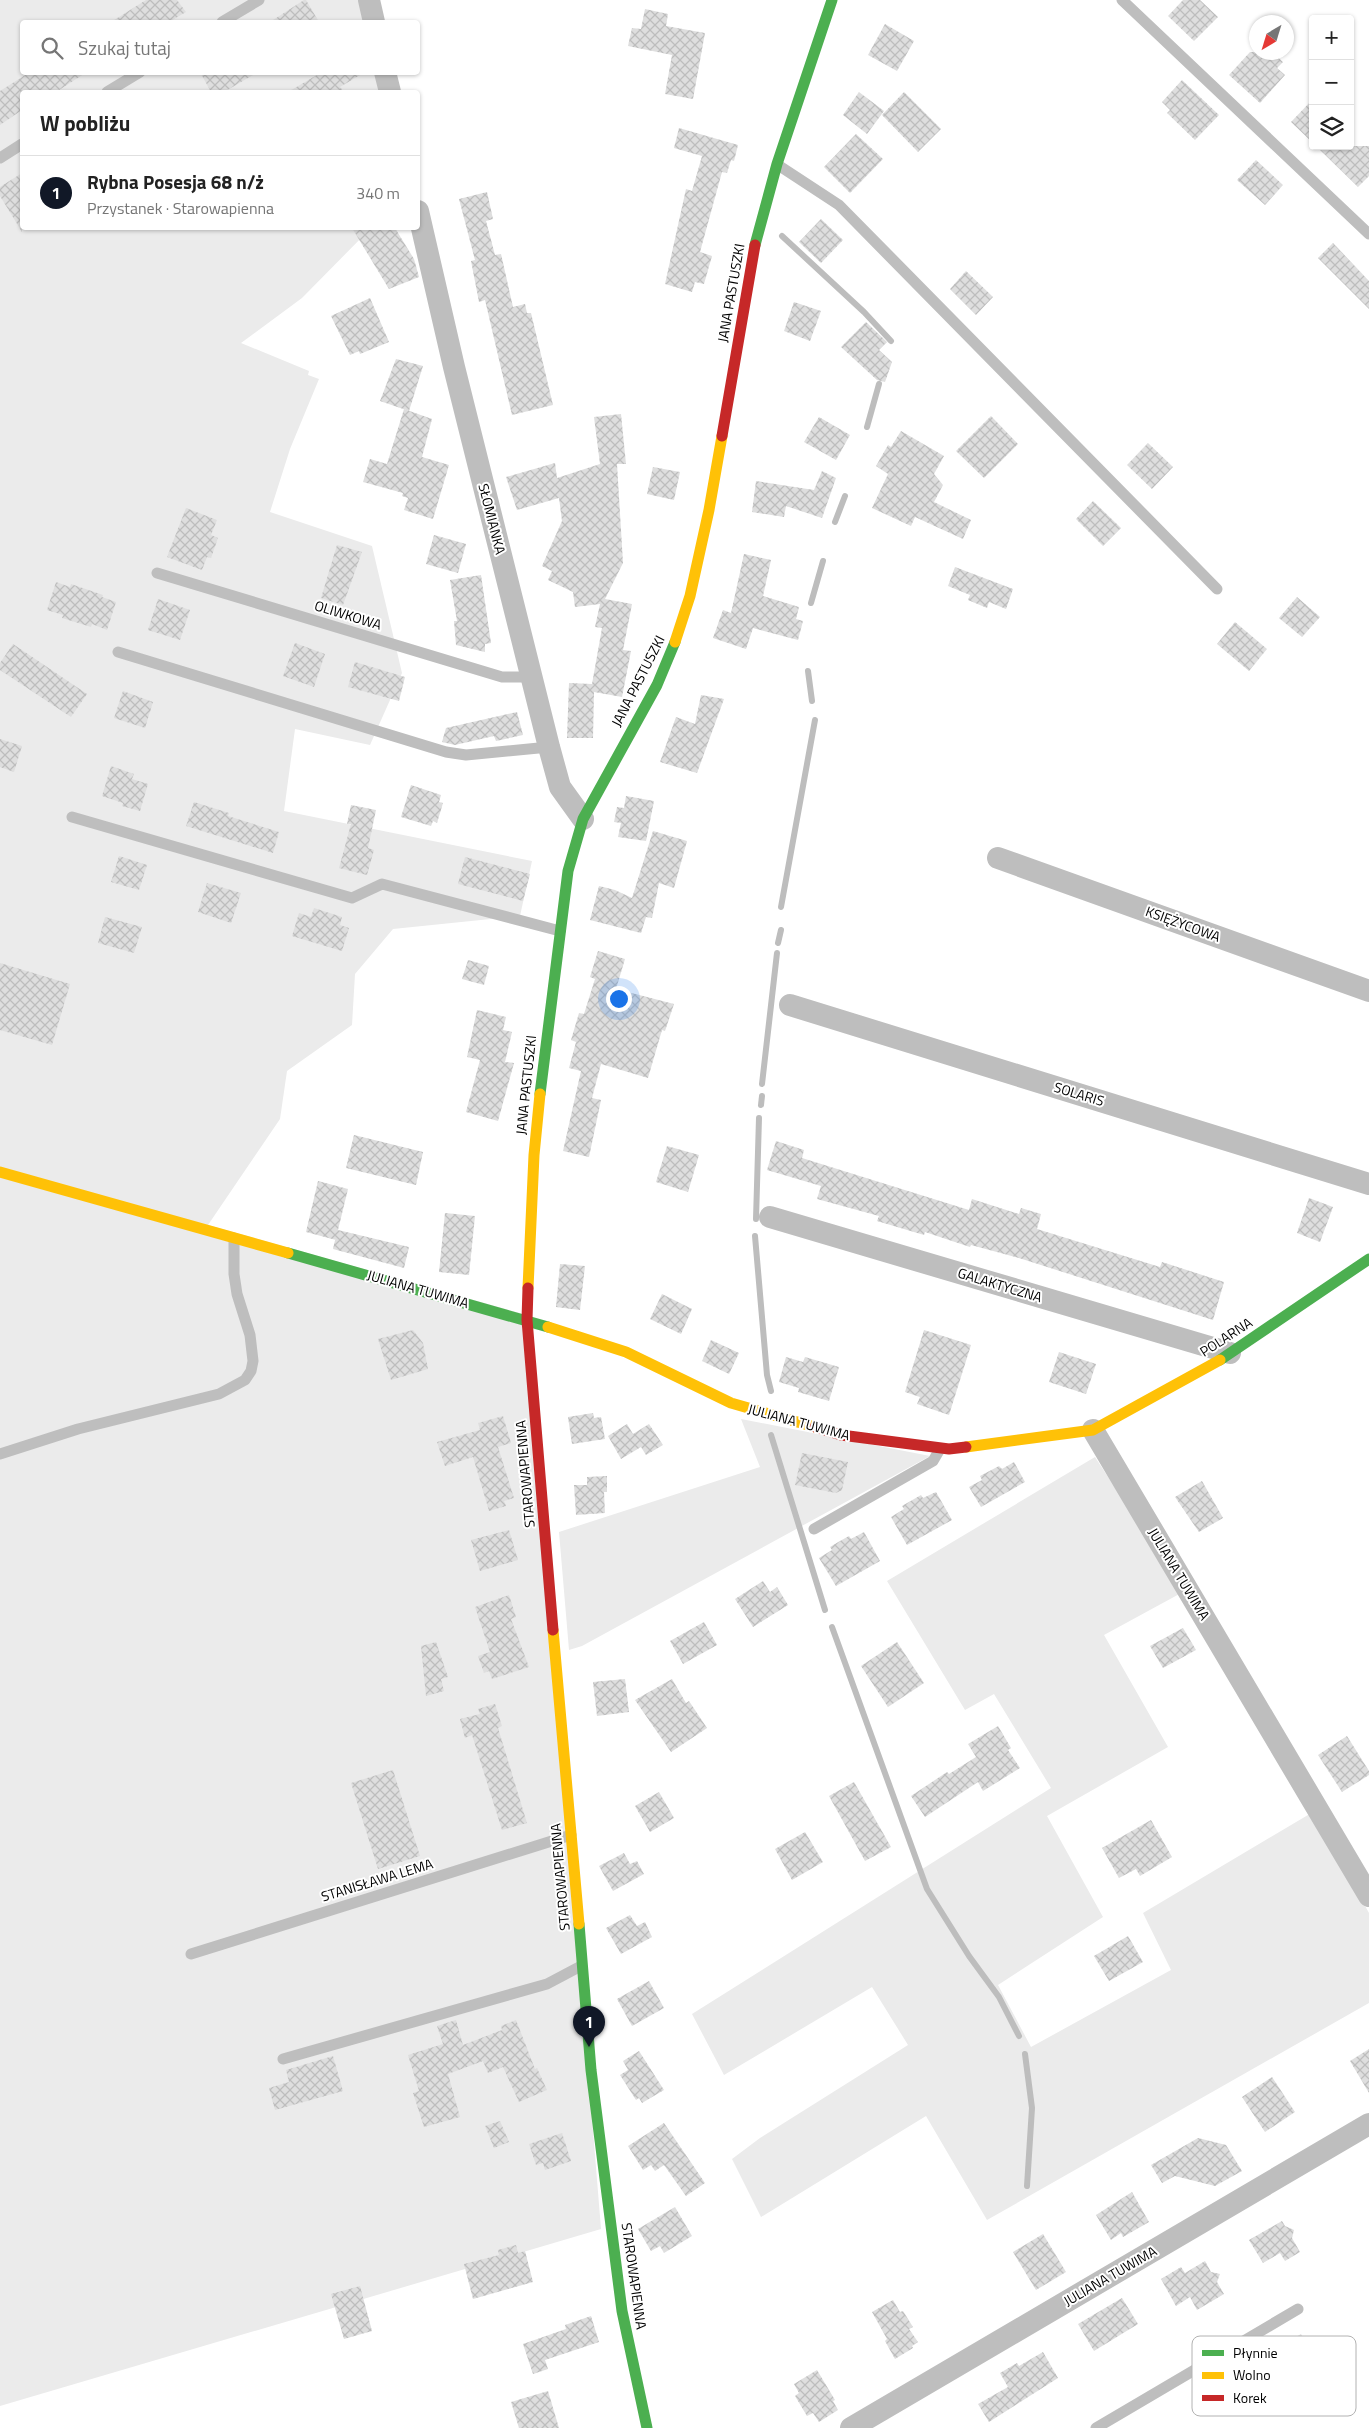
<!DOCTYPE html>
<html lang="pl">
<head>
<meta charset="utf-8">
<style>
	body { margin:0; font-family:"Titillium Web",sans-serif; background:#f6f6f6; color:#222 }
	.controls { position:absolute; right:15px; top:15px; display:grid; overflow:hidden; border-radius:5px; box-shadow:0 1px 4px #0004 }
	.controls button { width:45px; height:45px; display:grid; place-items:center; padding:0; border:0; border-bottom:1px solid #e0e0e0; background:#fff; color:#222; font:25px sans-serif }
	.compass { position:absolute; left:1249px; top:15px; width:45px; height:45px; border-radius:50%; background:#fff; box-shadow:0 1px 4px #0004; rotate:218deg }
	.you { position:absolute; left:618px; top:998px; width:18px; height:18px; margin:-12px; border:4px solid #fff; border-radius:50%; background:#1a73e8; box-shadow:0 0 0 8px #1a73e833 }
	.badge { display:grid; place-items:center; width:32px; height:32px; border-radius:50%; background:#111827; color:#fff; font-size:16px; font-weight:700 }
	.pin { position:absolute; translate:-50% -41px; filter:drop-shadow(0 1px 2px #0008) }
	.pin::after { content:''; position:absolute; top:26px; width:18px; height:15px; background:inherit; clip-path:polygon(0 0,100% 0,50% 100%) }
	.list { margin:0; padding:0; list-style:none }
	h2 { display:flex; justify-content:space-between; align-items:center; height:65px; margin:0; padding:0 20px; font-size:21px }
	h2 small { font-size:16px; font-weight:400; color:#767676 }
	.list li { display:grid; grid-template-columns:32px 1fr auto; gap:15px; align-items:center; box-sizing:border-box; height:75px; padding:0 20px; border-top:1px solid #e0e0e0 }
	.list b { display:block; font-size:19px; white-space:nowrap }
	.list p { margin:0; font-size:16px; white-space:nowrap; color:#767676 }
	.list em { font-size:16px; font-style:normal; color:#767676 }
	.icon { flex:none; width:28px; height:28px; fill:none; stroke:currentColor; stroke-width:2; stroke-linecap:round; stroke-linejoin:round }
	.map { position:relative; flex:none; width:1369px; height:2428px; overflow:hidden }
	.search { position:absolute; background:#fff; box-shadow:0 1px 4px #0004; left:20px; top:20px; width:400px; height:55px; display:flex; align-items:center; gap:12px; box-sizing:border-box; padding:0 18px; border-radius:5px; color:#767676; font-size:19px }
	.panel { position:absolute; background:#fff; box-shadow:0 1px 4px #0004; left:20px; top:90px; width:400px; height:140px; border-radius:5px }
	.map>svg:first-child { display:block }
	.green { fill:#ebebeb }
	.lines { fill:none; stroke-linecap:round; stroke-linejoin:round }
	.stream { stroke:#bdbdbd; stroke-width:6 }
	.building { fill:url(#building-cross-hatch) }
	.lane { stroke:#bebebe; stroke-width:11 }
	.street { stroke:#bebebe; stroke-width:22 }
	.fast { stroke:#4caf50; stroke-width:11 }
	.slow { stroke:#ffc107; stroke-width:11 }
	.jam { stroke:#c62828; stroke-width:11 }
	.labels { text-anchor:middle; stroke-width:4; stroke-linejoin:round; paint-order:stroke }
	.street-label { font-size:14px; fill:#000; stroke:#fff }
	.key { fill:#fff; stroke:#b2b2b2; stroke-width:1 }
	.key-label { font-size:14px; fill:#000 }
</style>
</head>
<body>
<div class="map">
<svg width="1369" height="2428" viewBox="0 0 1369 2428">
	<defs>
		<pattern id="building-cross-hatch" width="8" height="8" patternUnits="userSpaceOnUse" patternTransform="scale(1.25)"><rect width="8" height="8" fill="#dedede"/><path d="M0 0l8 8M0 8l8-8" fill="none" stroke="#bdbdbd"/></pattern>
	</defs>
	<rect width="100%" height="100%" fill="#fff"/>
	<g class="green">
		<path d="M0 0H371L376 22H22V72L387 73 392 92H22V228H371L302 298 241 343 309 371 308 375 319 379 290 449 270 512 372 546 402 673 370 745 295 729 284 811 532 861 520 916 393 929 355 974 352 1025 287 1071 280 1119 208 1225 527 1315 601 2229 0 2406Z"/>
		<path d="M741 1419 930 1456 582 1646 569 1650 559 1532 760 1467Z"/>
		<path d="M1095 1457 1183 1592 1104 1635 1168 1747 1047 1816 1103 1917 998 1985 1031 2047 1171 1970 1143 1913 1313 1812 1369 1913V2003L987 2220 926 2116 761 2217 732 2159 760 2138 908 2045 872 1987 724 2075 692 2014 1051 1788 994 1694 965 1710 887 1581Z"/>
	</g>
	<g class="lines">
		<g class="stream">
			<path d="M782 236 864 312 891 341"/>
			<path d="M867 427 879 384"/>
			<path d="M835 522 845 496"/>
			<path d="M811 603 823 561"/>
			<path d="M808 671 812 701"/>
			<path d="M781 907 815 720"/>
			<path d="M778 943 781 930"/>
			<path d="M762 1084 777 953"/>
			<path d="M761 1105 762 1096"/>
			<path d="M756 1219 759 1118"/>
			<path d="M755 1236 767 1375 771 1391"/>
			<path d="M771 1435 825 1610"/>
			<path d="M832 1627 927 1889 969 1956 999 1997 1019 2036"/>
			<path d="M1025 2054 1032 2108 1027 2186"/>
		</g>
	</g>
	<g class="building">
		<path d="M146 0H177L186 12 169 22H111Z"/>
		<path d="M306 0 319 22H270L304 0Z"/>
		<path d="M1183 0H1200L1218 17 1194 41 1168 16Z"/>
		<path d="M645 9 668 14 666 26 705 33 693 99 665 94 672 55 628 46 632 28 641 29Z"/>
		<path d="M885 24 914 41 897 71 868 55Z"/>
		<path d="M1250 52H1272L1283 62 1277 68 1285 75 1260 103 1229 75Z"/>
		<path d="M30 72H87L56 92H22V110L0 125V91Z"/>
		<path d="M200 72H258L224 92H211Z"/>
		<path d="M322 72H365L340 87 344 92H288Z"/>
		<path d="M1182 80 1219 115 1195 140 1167 113 1170 110 1162 102Z"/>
		<path d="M859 92 884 111 867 134 843 115Z"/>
		<path d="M904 92 941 129 918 152 882 115Z"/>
		<path d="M1313 99V143L1291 122Z"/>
		<path d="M679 128 738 145 734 161 731 160 727 173 722 172 700 252 712 256 704 284 695 282 692 292 665 284 686 189 692 191 702 156 674 148Z"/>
		<path d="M856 134 883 159 850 193 824 167Z"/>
		<path d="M1316 146H1369V176L1358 187Z"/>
		<path d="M1256 160 1283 185 1265 205 1237 180Z"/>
		<path d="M22 173V232L0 196V187Z"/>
		<path d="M487 192 493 219 486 221 495 255 501 254 513 307 525 304 527 313H531L553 405 512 415 485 300 479 302 471 261 475 260 459 199Z"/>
		<path d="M821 219 843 240 821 263 799 242Z"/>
		<path d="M352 228H395L414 259 419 277 389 289Z"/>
		<path d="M1333 243 1369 281V309L1318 258Z"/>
		<path d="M966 271 993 297 976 315 950 289Z"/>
		<path d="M370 298 389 342 360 354 359 351 350 355 331 316Z"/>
		<path d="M794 302 821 311 810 341 784 331Z"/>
		<path d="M866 322 887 342 879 350 892 362 885 382 877 380 841 347Z"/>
		<path d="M396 359 423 366 409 411 380 401Z"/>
		<path d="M404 409 432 419 422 457 449 465 433 519 404 510 408 498 402 496 403 493 363 482 370 459 387 464Z"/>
		<path d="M621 414 626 464H617L623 563 605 599 632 604 623 650 631 651 622 697 594 692 593 738H567L569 683 592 684 602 628 595 627 600 604 575 607 573 592 548 580 552 571 542 566 562 521 559 498 517 510 506 477 555 463 557 478 600 464 594 417Z"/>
		<path d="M991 416 1018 444 984 478 956 451Z"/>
		<path d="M819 417 850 435 836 460 804 442Z"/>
		<path d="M901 431 944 456 934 474 943 485 934 502 971 520 963 539 915 517 911 526 872 508 888 474 876 466 888 445 891 447Z"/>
		<path d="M1148 443 1173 467 1152 489 1127 465Z"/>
		<path d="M653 467 680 472 674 500 647 494Z"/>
		<path d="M822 471 836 478 822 518 786 506 784 517 752 512 756 481 814 490Z"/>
		<path d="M1093 501 1121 528 1103 546 1076 519Z"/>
		<path d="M186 508 217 520 211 535 218 538 211 558 207 557 202 570 167 557Z"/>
		<path d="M434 535 466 544 458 573 426 564Z"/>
		<path d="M337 545 362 552 343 605 321 598Z"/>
		<path d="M744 554 771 560 763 596 799 607 796 619 803 621 798 640 753 628 746 649 713 638 723 610 731 613Z"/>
		<path d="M955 567 1013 589 1006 609 989 602 987 608 968 600 970 595 948 586Z"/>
		<path d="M481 575 491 643 485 644V652L456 645 454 621H457L450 580Z"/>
		<path d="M56 582 70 587 71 584 103 595 102 597 116 602 107 630 92 624 91 627 62 618 63 615 47 610Z"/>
		<path d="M1297 597 1320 617 1302 637 1279 618Z"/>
		<path d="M158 599 190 610 180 640 148 630Z"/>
		<path d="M1235 622 1267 649 1249 671 1217 644Z"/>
		<path d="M295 643 325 654 314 687 283 676Z"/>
		<path d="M13 644 87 694 71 717 0 670V663Z"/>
		<path d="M355 662 405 677 399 701 348 687Z"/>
		<path d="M123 691 153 702 145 728 114 718Z"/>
		<path d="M701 695 724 699 697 773 660 762 676 717 695 724Z"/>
		<path d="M517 712 523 735 496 741 494 736 455 745 442 742 446 728Z"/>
		<path d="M0 739 22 746 14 772 0 767Z"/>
		<path d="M111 766 134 774 132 779 148 784 140 811 122 806 123 803 102 796Z"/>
		<path d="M411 785 441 795 439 802 443 803 437 823 433 821 431 826 401 817Z"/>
		<path d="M626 796 654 801 646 841 618 837 621 823 614 822 617 807 624 808Z"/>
		<path d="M194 802 229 813 228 816 279 832 273 853 186 826Z"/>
		<path d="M351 805 376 810 368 848 374 850 367 875 339 868 351 824H347Z"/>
		<path d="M653 831 687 841 674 888 659 883 652 918 646 917 641 933 590 920 599 886 615 890 632 898Z"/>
		<path d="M119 856 147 865 139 890 111 882Z"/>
		<path d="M465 857 530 874 523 901 458 884Z"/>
		<path d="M207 883 241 893 231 923 198 912Z"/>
		<path d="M314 908 342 917 340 925 349 928 342 951 292 936 299 913 311 917Z"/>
		<path d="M105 917 142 927 134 953 98 943Z"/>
		<path d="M598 951 625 959 616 989 674 1004 665 1031 662 1030 648 1078 601 1064 592 1098 601 1100 589 1157 563 1151 581 1071 569 1068 576 1042 571 1040 579 1013 584 1014 595 979 590 977Z"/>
		<path d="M468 960 489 966 484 985 462 979Z"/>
		<path d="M0 963 70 984 52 1045 0 1030Z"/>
		<path d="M477 1010 506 1017 503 1030 512 1032 505 1062 514 1063 498 1121 466 1112 480 1060 467 1057Z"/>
		<path d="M354 1135 423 1152 416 1185 346 1168Z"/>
		<path d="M776 1141 804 1150 802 1158 969 1210 972 1199 1019 1214 1021 1208 1041 1214 1037 1229 1160 1267 1162 1262 1224 1282 1213 1320 1019 1258 971 1245 970 1247 925 1232 924 1235 877 1221 879 1216 817 1199 821 1186 767 1170Z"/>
		<path d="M667 1146 699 1155 688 1192 656 1182Z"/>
		<path d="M318 1181 348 1189 338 1230 409 1247 404 1268 333 1249 336 1236V1240L306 1232Z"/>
		<path d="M1309 1198 1333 1207 1320 1242 1297 1233Z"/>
		<path d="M445 1213 475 1216 469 1275 439 1272Z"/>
		<path d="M560 1264 585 1266 580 1310 556 1307Z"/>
		<path d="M662 1294 692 1309 681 1334 650 1319Z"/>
		<path d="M413 1330 423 1343 428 1369 391 1380 378 1339Z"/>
		<path d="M924 1330 971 1345 949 1415 917 1404 920 1397 905 1392Z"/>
		<path d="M711 1340 739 1353 729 1374 702 1361Z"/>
		<path d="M1059 1352 1096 1364 1086 1394 1049 1382Z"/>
		<path d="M786 1357 803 1362 805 1357 839 1367 829 1401 798 1392 799 1388 779 1382Z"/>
		<path d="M593 1413 594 1418 601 1417 605 1439 572 1444 568 1417Z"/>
		<path d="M503 1416 511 1443 498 1447 514 1498 504 1501 506 1506 489 1511 473 1457 445 1466 437 1442 480 1430 478 1423Z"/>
		<path d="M627 1424 633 1434 649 1424 663 1445 646 1455 641 1447 621 1459 608 1436Z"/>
		<path d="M802 1453 848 1462 842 1490 836 1493 795 1485Z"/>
		<path d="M1014 1462 1025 1482 981 1507 969 1487 982 1480 980 1476 999 1466 1002 1469Z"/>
		<path d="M607 1476V1492H604L605 1513 576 1515 574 1485H587V1477Z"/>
		<path d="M1202 1481 1223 1518 1199 1532 1175 1497Z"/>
		<path d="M936 1492 952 1520 907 1545 891 1517 904 1509 902 1506 921 1495 923 1498Z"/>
		<path d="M509 1530 518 1560 480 1571 471 1540Z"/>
		<path d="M864 1532 880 1561 836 1586 819 1558 832 1550 830 1547 840 1541 849 1536 851 1539Z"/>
		<path d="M763 1581 770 1592 777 1587 788 1605 753 1627 735 1599Z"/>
		<path d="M509 1595 516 1617 511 1619 529 1667 492 1679 489 1671 484 1673 478 1656 490 1652 475 1607Z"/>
		<path d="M704 1622 717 1645 683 1664 670 1641Z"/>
		<path d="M1183 1628 1196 1650 1163 1668 1150 1646Z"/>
		<path d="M436 1642 448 1677 441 1679 444 1691 426 1696 421 1646Z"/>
		<path d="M897 1642 924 1683 888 1707 861 1666Z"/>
		<path d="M625 1679 629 1712 597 1716 593 1682Z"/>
		<path d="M672 1679 686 1703 689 1701 707 1728 671 1752 635 1700Z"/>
		<path d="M495 1704 502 1726 498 1728 527 1823 502 1830 472 1735 465 1738 460 1719 480 1714 478 1709Z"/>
		<path d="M998 1726 1011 1748 1008 1750 1020 1768 983 1791 978 1782 925 1817 911 1796 947 1772 949 1774 976 1757 968 1744Z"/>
		<path d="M1347 1736 1369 1771V1775L1342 1792 1318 1755Z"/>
		<path d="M393 1770 420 1856 378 1869 351 1783Z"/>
		<path d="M854 1782 891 1847 865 1861 829 1796Z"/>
		<path d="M659 1792 674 1818 650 1832 635 1806Z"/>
		<path d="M1151 1820 1172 1857 1140 1876 1136 1869 1119 1878 1102 1848Z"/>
		<path d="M805 1832 823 1862 792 1880 775 1849Z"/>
		<path d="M624 1853 630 1864 637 1861 644 1874 613 1891 599 1866Z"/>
		<path d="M630 1915 637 1926 645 1922 652 1937 621 1954 606 1928Z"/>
		<path d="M1128 1936 1143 1962 1109 1981 1094 1956Z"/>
		<path d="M649 1981 664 2008 632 2026 617 1999Z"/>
		<path d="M456 2020 463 2045 502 2030 501 2026 516 2020 535 2069 537 2068 547 2090 519 2102 503 2067 488 2073 483 2061 448 2074 460 2117 424 2127 413 2093 419 2091 408 2055 443 2044 437 2026Z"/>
		<path d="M1369 2049V2093L1350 2061Z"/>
		<path d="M639 2051 664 2090 642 2103 639 2098 636 2100 620 2075 628 2070 623 2061Z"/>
		<path d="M333 2056 343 2091 275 2110 269 2088 289 2082 286 2070Z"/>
		<path d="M1272 2077 1295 2112 1265 2132 1242 2097Z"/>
		<path d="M500 2121 509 2142 494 2148 485 2126Z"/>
		<path d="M664 2123 705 2183 686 2196 664 2165 655 2171 651 2165 643 2170 628 2146Z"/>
		<path d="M562 2133 571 2161 545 2170 543 2163 536 2165 529 2144Z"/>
		<path d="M1198 2138 1226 2145 1242 2171 1215 2186 1175 2176 1162 2183 1151 2165Z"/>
		<path d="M1132 2192 1149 2222 1123 2237 1121 2233 1111 2240 1096 2215Z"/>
		<path d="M675 2207 692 2236 664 2253 660 2246 651 2251 638 2229Z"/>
		<path d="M1282 2221 1285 2226 1294 2230 1292 2238 1300 2252 1285 2261 1280 2253 1263 2263 1249 2240Z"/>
		<path d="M1043 2234 1066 2272 1036 2290 1013 2252Z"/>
		<path d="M516 2245 518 2253 525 2251 533 2282 473 2299 464 2264 499 2255 498 2250Z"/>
		<path d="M1205 2261 1211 2272 1220 2274 1217 2282 1224 2294 1197 2310 1190 2297 1176 2306 1161 2279 1181 2267 1185 2273Z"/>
		<path d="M360 2286 372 2331 344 2339 331 2294Z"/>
		<path d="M1122 2298 1138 2324 1094 2351 1078 2324Z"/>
		<path d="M893 2300 900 2312 903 2311 913 2327 909 2329 918 2342 912 2346 913 2348 895 2359 885 2341 887 2339 872 2312Z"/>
		<path d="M591 2316 599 2342 545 2360 548 2369 533 2374 523 2344 566 2329 565 2325Z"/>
		<path d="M1301 2334 1317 2361 1239 2407 1223 2380Z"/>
		<path d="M1043 2352 1058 2378 989 2422 978 2404 1008 2387 1000 2373 1017 2363 1019 2366Z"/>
		<path d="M817 2370 835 2400 833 2401 838 2410 819 2422 813 2413 807 2416 795 2396 799 2393 794 2384Z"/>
		<path d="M548 2391 559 2428H519L511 2402Z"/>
	</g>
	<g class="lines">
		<g class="lane">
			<path d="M1122 0 1369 234"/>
			<path d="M222 22 259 0"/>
			<path d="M107 92 140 72"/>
			<path d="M0 158 22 144"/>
			<path d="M778 165 839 205 1217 589"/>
			<path d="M157 573 502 677H532"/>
			<path d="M118 652 446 752 466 755 549 747"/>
			<path d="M72 817 352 898 382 884 560 931"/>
			<path d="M0 1454 78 1429 219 1394 245 1380 251 1371 253 1361 250 1335 237 1294 234 1274V1238"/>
			<path d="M814 1529 933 1461 940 1449"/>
			<path d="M191 1954 571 1835"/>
			<path d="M283 2059 547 1984 581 1966"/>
			<path d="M1096 2428 1298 2309"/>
		</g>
		<g class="street">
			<path d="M369 0 374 22"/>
			<path d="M385 72 390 92"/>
			<path d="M418 211 454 367 549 747 560 787 583 819"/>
			<path d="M998 858 1369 991"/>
			<path d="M790 1005 1369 1184"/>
			<path d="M770 1217 1230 1353"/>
			<path d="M1093 1430 1369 1896"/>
			<path d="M851 2428 1369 2124"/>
		</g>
		<g class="fast">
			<path d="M755 245 777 164 832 0"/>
			<path d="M540 1094 568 871 583 819 657 685 675 642"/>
			<path d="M288 1253 548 1327"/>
			<path d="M1220 1360 1369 1259"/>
			<path d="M579 1924 591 2070 622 2311 647 2428"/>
		</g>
		<g class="slow">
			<path d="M675 642 690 596 709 510 722 436"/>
			<path d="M0 1172 288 1253"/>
			<path d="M528 1288 534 1155 540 1094"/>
			<path d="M548 1327 626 1352 731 1403 815 1427"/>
			<path d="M966 1447 1093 1430 1220 1360"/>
			<path d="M553 1630 579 1924"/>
		</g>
		<g class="jam">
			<path d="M722 436 755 245"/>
			<path d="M528 1288 527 1320 553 1630"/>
			<path d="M815 1427 841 1435 949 1449 966 1447"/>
		</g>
	</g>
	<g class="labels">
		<g class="street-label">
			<text transform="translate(731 293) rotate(-80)" y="5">JANA PASTUSZKI</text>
			<text transform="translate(492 519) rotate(76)" y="5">SŁOMIANKA</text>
			<text transform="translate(348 615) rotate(17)" y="5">OLIWKOWA</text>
			<text transform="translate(638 681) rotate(-63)" y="5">JANA PASTUSZKI</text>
			<text transform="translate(1183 924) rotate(20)" y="5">KSIĘŻYCOWA</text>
			<text transform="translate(526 1085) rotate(-84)" y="5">JANA PASTUSZKI</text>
			<text transform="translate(1079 1094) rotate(17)" y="5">SOLARIS</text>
			<text transform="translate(1000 1285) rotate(17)" y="5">GALAKTYCZNA</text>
			<text transform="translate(418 1289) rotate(16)" y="5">JULIANA TUWIMA</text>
			<text transform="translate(1226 1337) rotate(-33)" y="5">POLARNA</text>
			<text transform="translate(799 1422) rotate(15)" y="5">JULIANA TUWIMA</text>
			<text transform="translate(525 1474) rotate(-95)" y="5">STAROWAPIENNA</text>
			<text transform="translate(1179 1574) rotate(59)" y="5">JULIANA TUWIMA</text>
			<text transform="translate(560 1877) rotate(-95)" y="5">STAROWAPIENNA</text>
			<text transform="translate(377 1880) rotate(-17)" y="5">STANISŁAWA LEMA</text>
			<text transform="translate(634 2276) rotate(82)" y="5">STAROWAPIENNA</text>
			<text transform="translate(1110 2276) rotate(-30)" y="5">JULIANA TUWIMA</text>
		</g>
	</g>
	<rect x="1192" y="2336" width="164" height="80" rx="8" class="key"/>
	<rect x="1202" y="2350" width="22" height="6" fill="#4caf50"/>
	<rect x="1202" y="2372" width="22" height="7" fill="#ffc107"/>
	<rect x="1202" y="2395" width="22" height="6" fill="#c62828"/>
	<g class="key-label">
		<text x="1233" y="2358">Płynnie</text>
		<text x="1233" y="2380">Wolno</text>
		<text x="1233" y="2403">Korek</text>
	</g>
</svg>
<div class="controls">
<button>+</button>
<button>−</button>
<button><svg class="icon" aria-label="layers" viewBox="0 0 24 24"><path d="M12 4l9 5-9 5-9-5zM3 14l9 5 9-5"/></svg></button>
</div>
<svg class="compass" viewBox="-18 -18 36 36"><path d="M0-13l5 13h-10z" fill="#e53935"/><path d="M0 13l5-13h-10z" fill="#767676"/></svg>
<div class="you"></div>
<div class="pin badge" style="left:589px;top:2047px">1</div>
<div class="search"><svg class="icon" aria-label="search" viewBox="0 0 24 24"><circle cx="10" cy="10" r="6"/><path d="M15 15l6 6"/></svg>Szukaj tutaj</div>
<section class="panel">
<h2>W pobliżu<small></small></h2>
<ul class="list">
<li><span class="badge">1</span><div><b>Rybna Posesja 68 n/ż</b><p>Przystanek · Starowapienna</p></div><em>340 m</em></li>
</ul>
</section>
</div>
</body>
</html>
